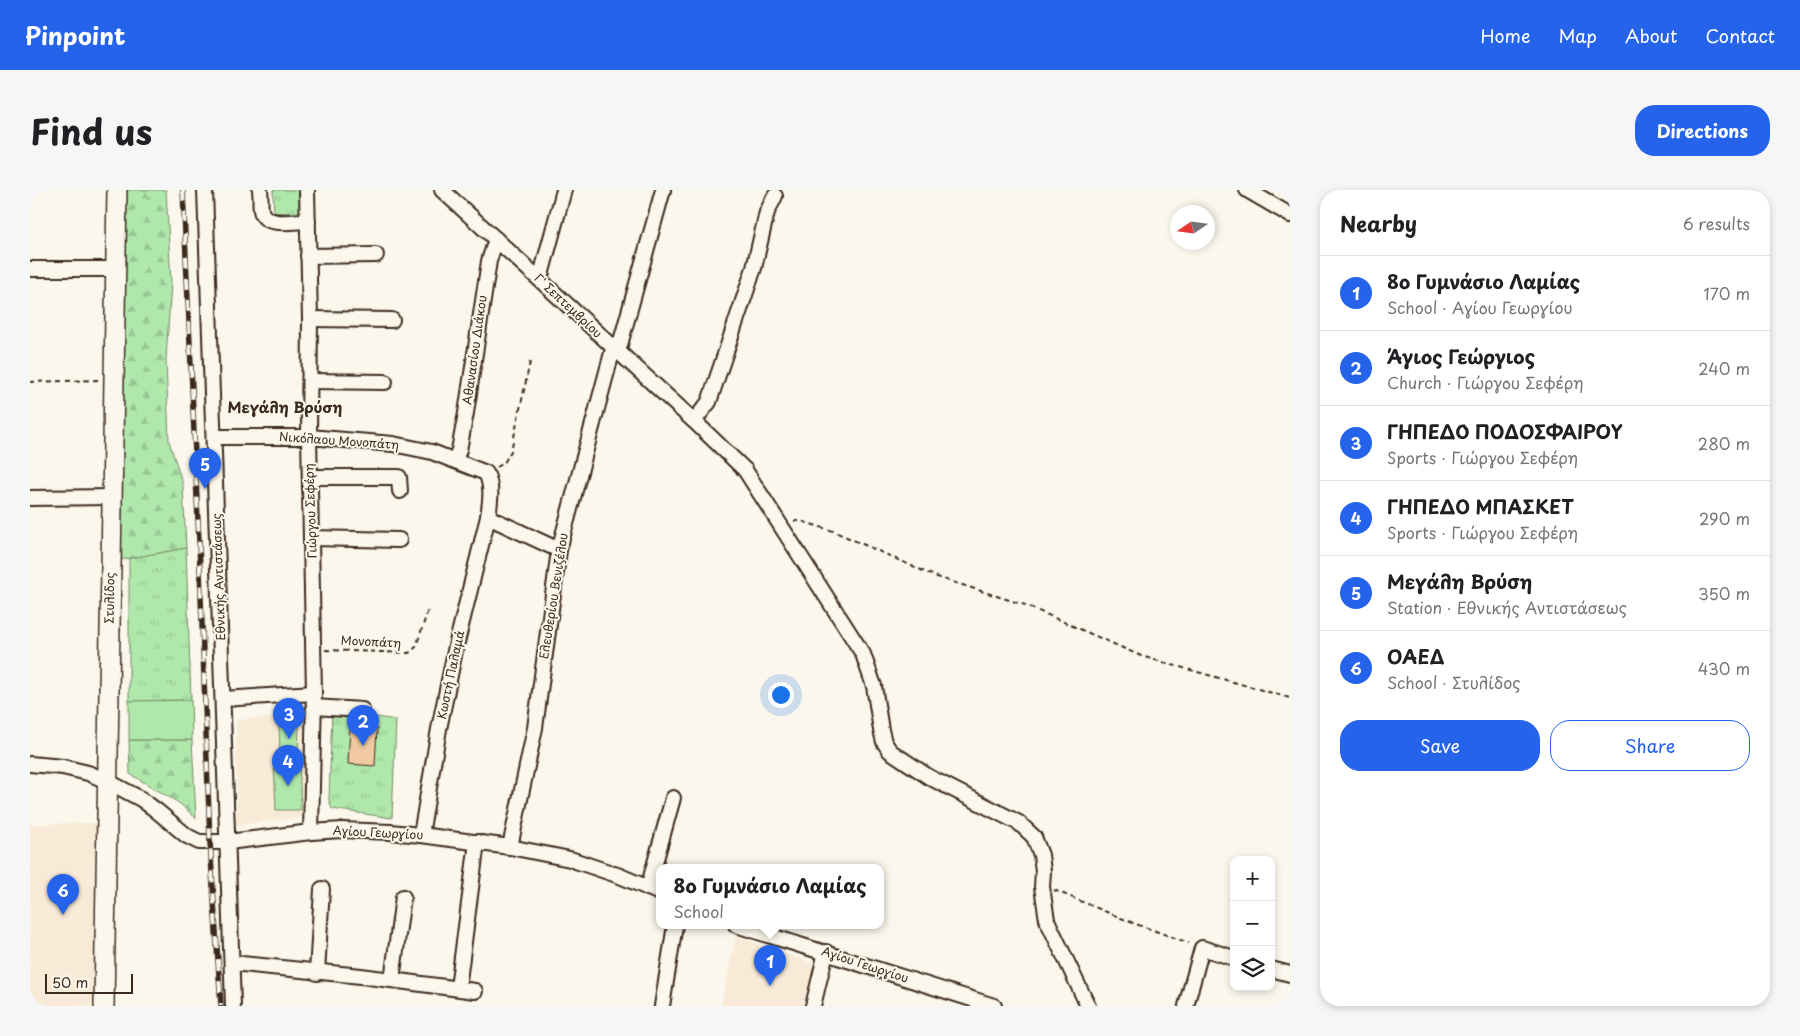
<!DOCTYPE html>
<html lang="en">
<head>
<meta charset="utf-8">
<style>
	body { margin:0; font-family:"Playpen Sans",sans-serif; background:#f6f6f6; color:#202124 }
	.controls { position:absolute; right:15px; bottom:15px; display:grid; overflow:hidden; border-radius:10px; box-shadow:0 2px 8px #0003 }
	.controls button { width:45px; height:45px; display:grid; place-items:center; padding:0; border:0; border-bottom:1px solid #e0e0e0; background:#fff; color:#202124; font:25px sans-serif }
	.compass { position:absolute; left:1140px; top:15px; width:45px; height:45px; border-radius:50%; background:#fff; box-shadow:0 2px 8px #0003; rotate:257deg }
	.scale { position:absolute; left:15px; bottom:12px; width:88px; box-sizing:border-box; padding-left:5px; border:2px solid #3b2a1e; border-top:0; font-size:14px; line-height:18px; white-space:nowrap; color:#3b2a1e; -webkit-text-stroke:4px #fbf7ec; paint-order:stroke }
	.you { position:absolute; left:750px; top:504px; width:18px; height:18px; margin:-12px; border:4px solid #fff; border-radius:50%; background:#1a73e8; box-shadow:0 0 0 8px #1a73e833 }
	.badge { display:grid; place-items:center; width:32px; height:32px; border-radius:50%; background:#2563eb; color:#fff; font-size:16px; font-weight:700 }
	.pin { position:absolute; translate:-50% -41px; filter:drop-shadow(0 1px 2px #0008) }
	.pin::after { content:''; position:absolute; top:26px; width:18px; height:15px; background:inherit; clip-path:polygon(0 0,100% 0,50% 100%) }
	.popup { position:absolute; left:626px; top:674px; width:228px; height:65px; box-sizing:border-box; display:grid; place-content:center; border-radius:10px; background:#fff; filter:drop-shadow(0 1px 4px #0005); font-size:16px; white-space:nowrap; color:#757577 }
	.popup b { font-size:19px; color:#202124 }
	.popup::after { content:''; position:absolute; left:50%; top:100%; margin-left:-10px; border:10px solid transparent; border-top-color:#fff }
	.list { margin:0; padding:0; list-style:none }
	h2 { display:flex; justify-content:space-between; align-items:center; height:65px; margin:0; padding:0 20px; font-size:21px }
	h2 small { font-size:16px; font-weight:400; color:#757577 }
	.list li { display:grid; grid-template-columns:32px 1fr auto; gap:15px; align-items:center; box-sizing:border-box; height:75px; padding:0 20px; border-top:1px solid #e0e0e0 }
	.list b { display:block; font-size:19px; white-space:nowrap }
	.list p { margin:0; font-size:16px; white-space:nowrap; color:#757577 }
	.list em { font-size:16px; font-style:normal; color:#757577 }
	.actions { display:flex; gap:10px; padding:15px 20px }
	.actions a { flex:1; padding:11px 0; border:1px solid #2563eb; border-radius:20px; text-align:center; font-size:18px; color:#2563eb }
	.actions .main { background:#2563eb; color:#fff }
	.icon { flex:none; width:28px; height:28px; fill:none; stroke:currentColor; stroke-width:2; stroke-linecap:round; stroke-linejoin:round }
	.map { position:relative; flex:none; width:1260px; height:816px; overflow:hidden; border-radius:20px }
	header { display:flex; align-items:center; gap:30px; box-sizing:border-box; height:70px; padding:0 25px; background:#2563eb; color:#fff }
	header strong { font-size:24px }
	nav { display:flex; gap:28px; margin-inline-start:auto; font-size:18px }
	.intro { display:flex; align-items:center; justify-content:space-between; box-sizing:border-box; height:120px; padding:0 30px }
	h1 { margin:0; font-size:35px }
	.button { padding:12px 22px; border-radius:20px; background:#2563eb; color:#fff; font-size:18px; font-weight:700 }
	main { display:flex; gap:30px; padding:0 30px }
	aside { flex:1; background:#fff; border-radius:20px; box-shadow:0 2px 8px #0003 }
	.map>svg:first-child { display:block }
	.built { fill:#f8ead6 }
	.grass { fill:url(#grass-tufts); stroke:#768965 }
	.forest { fill:url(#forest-firs); stroke:#768965 }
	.pitch { fill:#b0e8ac; stroke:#768965 }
	.building { fill:#f1caa1; stroke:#3b2a1e }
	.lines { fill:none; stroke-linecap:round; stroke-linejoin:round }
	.minor-casing { stroke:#3b2a1e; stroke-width:18 }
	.major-casing { stroke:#3b2a1e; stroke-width:22 }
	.path { stroke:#3b2a1e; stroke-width:2; stroke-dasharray:5 4; stroke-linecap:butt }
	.minor { stroke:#fbf7ec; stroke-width:14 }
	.major { stroke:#fbf7ec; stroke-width:19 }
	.rail-casing { stroke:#3b2a1e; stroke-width:5.5 }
	.rail { stroke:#fbf7ec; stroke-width:4; stroke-dasharray:11; stroke-linecap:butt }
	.labels { text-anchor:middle; stroke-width:4; stroke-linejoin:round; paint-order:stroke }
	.street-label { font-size:12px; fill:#3b2a1e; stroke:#fbf7ec }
	.quarter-label { font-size:15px; font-weight:bold; fill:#3b2a1e; stroke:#fbf7ec }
</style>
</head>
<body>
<header>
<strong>Pinpoint</strong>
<nav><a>Home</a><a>Map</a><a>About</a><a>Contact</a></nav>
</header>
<div class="intro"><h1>Find us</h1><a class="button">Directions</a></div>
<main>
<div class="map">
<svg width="1260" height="816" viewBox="0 0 1260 816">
	<defs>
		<pattern id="grass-tufts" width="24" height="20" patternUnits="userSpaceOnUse" patternTransform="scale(1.25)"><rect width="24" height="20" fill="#b0e8ac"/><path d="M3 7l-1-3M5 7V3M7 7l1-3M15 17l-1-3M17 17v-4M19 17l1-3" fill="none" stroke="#98c794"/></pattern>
		<pattern id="forest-firs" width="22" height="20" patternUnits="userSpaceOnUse" patternTransform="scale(1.25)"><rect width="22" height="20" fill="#b0e8ac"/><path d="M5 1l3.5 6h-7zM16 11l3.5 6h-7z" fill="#98c794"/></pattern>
	</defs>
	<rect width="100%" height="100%" fill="#fbf7ec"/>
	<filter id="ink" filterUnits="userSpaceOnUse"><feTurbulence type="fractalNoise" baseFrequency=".02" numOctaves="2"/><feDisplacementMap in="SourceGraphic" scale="10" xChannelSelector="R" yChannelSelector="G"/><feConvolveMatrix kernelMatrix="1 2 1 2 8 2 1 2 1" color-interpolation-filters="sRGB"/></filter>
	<g filter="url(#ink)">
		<g class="built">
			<path d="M281 526 276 622 268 628 207 635 206 530Z"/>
			<path d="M66 633V816H0V634Z"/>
			<path d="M706 746 790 776 780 816H691Z"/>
		</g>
		<g class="grass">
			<path d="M243 0H270V22L244 23Z"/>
			<path d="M156 358 161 510 99 511V368Z"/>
			<path d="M302 520 366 530 362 628 302 619 299 610Z"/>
		</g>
		<g class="forest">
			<path d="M91 0H136L141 92 136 170 139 251 153 295 156 358 90 370Z"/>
			<path d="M99 550H162L166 628 149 613 100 584Z"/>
		</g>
		<g class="pitch">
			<path d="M161 510 162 550H99V511Z"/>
			<path d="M269 533 268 564 250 565 249 534Z"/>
			<path d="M269 571 271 620H246L244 573Z"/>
		</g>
		<path class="building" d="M320 537 347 538 345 576 318 574Z"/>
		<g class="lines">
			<defs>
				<g id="minor">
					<path d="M175 0 203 816"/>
					<path d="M230 0C231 6 230 14 231 20 234 38 265 31 278 31"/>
					<path d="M277 0 280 129 279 247 284 503 281 642"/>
					<path d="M412 0 664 231 715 280 833 464 844 496 851 540 854 552 860 561 899 587 989 633 1004 647 1011 665 1013 681 1012 697 1017 730 1058 816"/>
					<path d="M1217 0 1260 25"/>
					<path d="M278 66 346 65"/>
					<path d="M0 79H86"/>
					<path d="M510 89 534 0"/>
					<path d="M280 129 362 130"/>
					<path d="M588 162 633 0"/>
					<path d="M280 191 355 192"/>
					<path d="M664 231 679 212 724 78 737 22 745 6"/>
					<path d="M184 247H279L363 254 402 262 456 283C463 297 460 312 458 327L529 360"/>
					<path d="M425 270 429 260 436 223 459 71 466 49"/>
					<path d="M280 287H369L370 301"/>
					<path d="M0 308 82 307"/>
					<path d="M282 348 369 350"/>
					<path d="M193 509 284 503"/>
					<path d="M284 517 332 520"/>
					<path d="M0 574 33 577 58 583 77 591 111 609 127 621 157 646 169 652H198L281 642 312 640 360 642 391 645 480 657 540 669 590 686 630 703"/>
					<path d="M391 645 409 539 426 456 458 327"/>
					<path d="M480 657 505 538 529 360 583 159"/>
					<path d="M618 698 643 608"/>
					<path d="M706 735 964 816"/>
					<path d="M202 773 331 786 445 801"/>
					<path d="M1241 779 1260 784"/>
					<path d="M287 783 292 699"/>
					<path d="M362 790 373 707"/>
					<path d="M428 798 447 652"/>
					<path d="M632 816 645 735"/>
					<path d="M783 816 796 762"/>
					<path d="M1156 816 1172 758 1204 768"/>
				</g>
				<path id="major" d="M74 816 87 0"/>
			</defs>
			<use href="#minor" class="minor-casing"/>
			<use href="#major" class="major-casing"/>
			<g class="path">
				<path d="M0 192 70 190"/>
				<path d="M467 277 474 273 481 261 500 172"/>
				<path d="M764 331H771L803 341 907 387 995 415 1111 466 1260 508"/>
				<path d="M295 460 379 463 386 457 398 420"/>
				<path d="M1024 700 1103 733 1159 753"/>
			</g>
			<use href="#minor" class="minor"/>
			<use href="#major" class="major"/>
			<defs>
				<path id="rail" d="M153 0 169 352 180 652 191 816"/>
			</defs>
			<use href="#rail" class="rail-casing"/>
			<use href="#rail" class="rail"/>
		</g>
	</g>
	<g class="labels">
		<g class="street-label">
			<text transform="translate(538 116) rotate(43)" y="4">Γ' Σεπτεμβρίου</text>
			<text transform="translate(445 160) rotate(-82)" y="4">Αθανασίου Διάκου</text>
			<text transform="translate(309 251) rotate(4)" y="4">Νικόλαου Μονοπάτη</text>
			<text transform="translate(281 321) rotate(-92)" y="4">Γιώργου Σεφέρη</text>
			<text transform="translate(189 387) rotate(-92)" y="4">Εθνικής Αντιστάσεως</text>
			<text transform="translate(524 406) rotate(-81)" y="4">Ελευθερίου Βενιζέλου</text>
			<text transform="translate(80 408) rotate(-89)" y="4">Στυλίδος</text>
			<text transform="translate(341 452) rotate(3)" y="4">Μονοπάτη</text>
			<text transform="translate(421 485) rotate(-78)" y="4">Κωστή Παλαμά</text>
			<text transform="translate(348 643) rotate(3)" y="4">Αγίου Γεωργίου</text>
			<text transform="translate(835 775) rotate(18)" y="4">Αγίου Γεωργίου</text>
		</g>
		<g class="quarter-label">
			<text x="255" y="223">Μεγάλη Βρύση</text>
		</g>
	</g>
</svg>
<div class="controls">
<button>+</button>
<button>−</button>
<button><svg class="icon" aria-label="layers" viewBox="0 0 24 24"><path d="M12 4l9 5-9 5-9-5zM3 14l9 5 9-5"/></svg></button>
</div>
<svg class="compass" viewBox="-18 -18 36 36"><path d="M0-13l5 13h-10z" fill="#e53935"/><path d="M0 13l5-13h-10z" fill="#757577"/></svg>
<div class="scale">50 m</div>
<div class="you"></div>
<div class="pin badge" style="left:740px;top:796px">1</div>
<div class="popup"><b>8ο Γυμνάσιο Λαμίας</b>School</div>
<div class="pin badge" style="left:333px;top:556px">2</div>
<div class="pin badge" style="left:259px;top:549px">3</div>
<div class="pin badge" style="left:258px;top:596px">4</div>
<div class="pin badge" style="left:175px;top:299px">5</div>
<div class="pin badge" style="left:33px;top:725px">6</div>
</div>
<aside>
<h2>Nearby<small>6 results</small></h2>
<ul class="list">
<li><span class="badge">1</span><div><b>8ο Γυμνάσιο Λαμίας</b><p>School · Αγίου Γεωργίου</p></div><em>170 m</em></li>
<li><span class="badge">2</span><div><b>Άγιος Γεώργιος</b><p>Church · Γιώργου Σεφέρη</p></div><em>240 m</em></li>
<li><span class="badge">3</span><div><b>ΓΗΠΕΔΟ ΠΟΔΟΣΦΑΙΡΟΥ</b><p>Sports · Γιώργου Σεφέρη</p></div><em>280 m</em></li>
<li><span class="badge">4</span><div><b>ΓΗΠΕΔΟ ΜΠΑΣΚΕΤ</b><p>Sports · Γιώργου Σεφέρη</p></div><em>290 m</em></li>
<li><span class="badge">5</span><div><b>Μεγάλη Βρύση</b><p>Station · Εθνικής Αντιστάσεως</p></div><em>350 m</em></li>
<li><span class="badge">6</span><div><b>ΟΑΕΔ</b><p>School · Στυλίδος</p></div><em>430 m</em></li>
</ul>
<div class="actions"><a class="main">Save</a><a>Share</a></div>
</aside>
</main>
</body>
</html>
